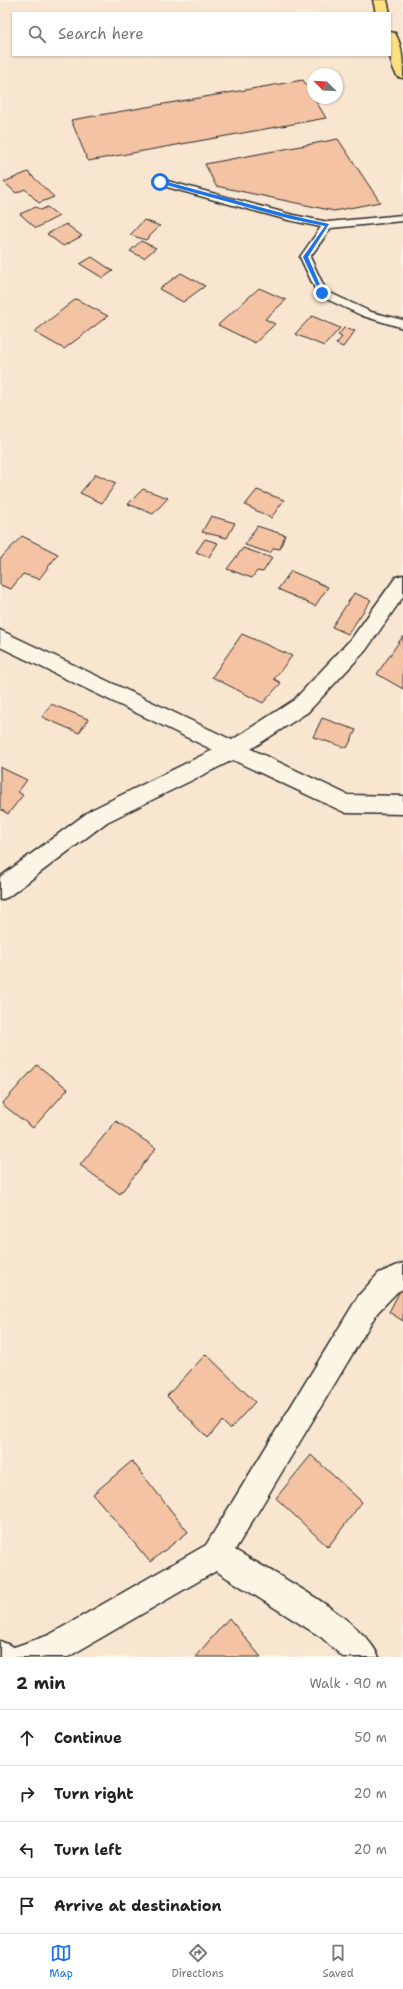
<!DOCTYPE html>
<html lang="en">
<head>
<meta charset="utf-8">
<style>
	body { margin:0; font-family:"Shantell Sans",sans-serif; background:#f6f6f6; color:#222 }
	.compass { position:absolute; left:307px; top:68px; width:36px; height:36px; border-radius:50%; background:#fff; box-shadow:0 1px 3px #0004; rotate:294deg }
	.stop { position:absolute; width:12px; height:12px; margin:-9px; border:3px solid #1a73e8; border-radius:50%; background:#fff }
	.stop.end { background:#1a73e8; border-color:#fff; box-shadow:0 1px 4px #0008 }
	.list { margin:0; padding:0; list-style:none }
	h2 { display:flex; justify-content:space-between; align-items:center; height:52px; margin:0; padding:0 16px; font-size:17px }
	h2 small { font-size:13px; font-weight:400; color:#767676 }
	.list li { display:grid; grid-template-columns:26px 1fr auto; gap:12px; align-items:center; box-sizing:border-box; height:56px; padding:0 16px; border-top:1px solid #e0e0e0 }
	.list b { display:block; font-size:15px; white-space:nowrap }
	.list em { font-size:13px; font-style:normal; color:#767676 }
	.icon { flex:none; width:22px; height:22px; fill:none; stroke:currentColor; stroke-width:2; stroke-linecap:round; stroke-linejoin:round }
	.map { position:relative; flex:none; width:403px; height:1657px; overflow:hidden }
	.search { position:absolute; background:#fff; box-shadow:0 1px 3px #0004; left:12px; right:12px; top:12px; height:44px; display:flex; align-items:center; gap:10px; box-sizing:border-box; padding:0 14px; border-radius:0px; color:#767676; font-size:15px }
	.sheet { height:276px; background:#fff }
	nav { display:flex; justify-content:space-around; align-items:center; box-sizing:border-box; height:56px; border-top:1px solid #e0e0e0; background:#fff; font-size:11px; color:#767676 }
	nav a { display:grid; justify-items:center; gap:2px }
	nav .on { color:#1a73e8 }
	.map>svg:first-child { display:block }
	.built { fill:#f9e6d1; fill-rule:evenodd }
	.building { fill:#f3c3a3; stroke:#2b2b2b }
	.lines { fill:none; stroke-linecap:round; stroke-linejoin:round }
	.lane-casing { stroke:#2b2b2b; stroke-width:3 }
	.street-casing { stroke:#2b2b2b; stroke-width:3 }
	.highway-casing { stroke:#2b2b2b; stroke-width:3 }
	.lane { fill:#fcf5e5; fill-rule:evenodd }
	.street { fill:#fcf5e5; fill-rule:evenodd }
	.highway { fill:#ffdf80; fill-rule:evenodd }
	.route { fill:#1a73e8 }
</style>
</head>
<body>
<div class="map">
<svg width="403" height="1657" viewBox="0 0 403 1657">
	<rect width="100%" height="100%" fill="#fcf5e5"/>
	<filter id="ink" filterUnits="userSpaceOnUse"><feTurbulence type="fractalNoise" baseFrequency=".025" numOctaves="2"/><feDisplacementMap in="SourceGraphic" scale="8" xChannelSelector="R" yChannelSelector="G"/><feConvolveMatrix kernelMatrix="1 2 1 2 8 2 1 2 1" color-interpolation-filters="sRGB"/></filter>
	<g filter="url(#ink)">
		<path class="built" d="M0 0H403V1657H0ZM13 13H390V55H13ZM313 74H337V98H313Z"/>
		<g class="building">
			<path d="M303 80 326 118 88 161 71 120Z"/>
			<path d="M338 139 380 202 334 211 216 186 205 164Z"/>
			<path d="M28 172 54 197 39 203 25 189 16 193 4 182Z"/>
			<path d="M36 207 41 210 47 207 59 216 36 228 20 214Z"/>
			<path d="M144 220 160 226 146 240 130 235Z"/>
			<path d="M66 224 82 236 63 246 47 234Z"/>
			<path d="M141 241 156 248 144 258 130 251Z"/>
			<path d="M92 257 113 271 103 278 80 264Z"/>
			<path d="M181 273 205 286 183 302 159 289Z"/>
			<path d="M259 288 286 300 265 319 275 324 255 343 218 325Z"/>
			<path d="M76 299 108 316 64 349 34 332Z"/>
			<path d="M312 316 340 328 324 346 295 334Z"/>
			<path d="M344 328 355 331 343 347 336 344 342 337 338 335Z"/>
			<path d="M96 474 116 483 102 503 80 493Z"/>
			<path d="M143 489 168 498 153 514 128 504Z"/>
			<path d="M257 490 284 500 271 518 245 505Z"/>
			<path d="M211 516 235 523 227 538 202 532Z"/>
			<path d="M257 526 285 535 280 549 274 548 270 553 245 545Z"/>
			<path d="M22 536 58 554 39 579 23 574 11 589 0 585V559Z"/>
			<path d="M205 539 218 543 209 557 196 552Z"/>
			<path d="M243 548 272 558 263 572 257 571 252 578 227 569Z"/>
			<path d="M291 571 328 587 315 606 278 589Z"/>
			<path d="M354 593 371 600 348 634 332 627Z"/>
			<path d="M242 634 292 656 274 679 281 683 263 703 212 677Z"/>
			<path d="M403 636V689L377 674Z"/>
			<path d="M51 704 88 719 79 733 42 717Z"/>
			<path d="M322 718 356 730 347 748 313 737Z"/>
			<path d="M0 767 27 780 18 792 23 795 8 814 0 809Z"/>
			<path d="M37 1065 68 1089 33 1128 2 1104Z"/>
			<path d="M116 1121 156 1148 120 1194 80 1165Z"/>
			<path d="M401 1289 403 1290V1321L389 1312Z"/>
			<path d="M206 1354 255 1402 230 1429 222 1421 208 1438 167 1396Z"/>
			<path d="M311 1455 362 1502 328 1547 276 1498Z"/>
			<path d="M132 1461 188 1532 150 1562 93 1494Z"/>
			<path d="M229 1618 261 1657H195Z"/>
		</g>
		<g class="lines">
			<defs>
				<path id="lane" d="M160 179 293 215 328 222 403 215V221L331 228 310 257 326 291 371 312 403 320V328L363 316 318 295 300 257 321 227 288 220 156 184 155 182 156 180Z"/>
				<g id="street">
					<path d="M403 575V597L366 650 308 712 251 749 348 795 403 796V814L346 813 233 760 107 822 8 897 0 900V877L91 810 213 750 0 647V630L232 740 294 700 352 638 396 577Z"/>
					<path d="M403 1263V1289L397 1292 377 1313 235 1550C273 1573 363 1618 379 1657H343L321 1637 216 1571 68 1657H0V1641L14 1647 49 1635 206 1545 359 1295 379 1273Z"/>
				</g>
				<g id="highway">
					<path d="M373 0H387L390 13H376Z"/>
					<path d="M390 32 395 33C403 46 403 63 403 78L398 77C388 63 390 48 390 32Z"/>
				</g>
			</defs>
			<use href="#lane" class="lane-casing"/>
			<use href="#street" class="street-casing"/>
			<use href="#highway" class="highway-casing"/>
			<use href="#lane" class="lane"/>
			<use href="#street" class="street"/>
			<use href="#highway" class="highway"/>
		</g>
	</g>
	<path class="route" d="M160 180 293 216 329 224 308 257 324 294 320 293 303 257 325 226 291 219 159 183Z"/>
</svg>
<svg class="compass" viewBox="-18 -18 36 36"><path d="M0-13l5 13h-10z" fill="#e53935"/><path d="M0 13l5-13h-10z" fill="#767676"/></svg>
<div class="stop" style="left:160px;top:182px"></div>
<div class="stop end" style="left:322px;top:293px"></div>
<div class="search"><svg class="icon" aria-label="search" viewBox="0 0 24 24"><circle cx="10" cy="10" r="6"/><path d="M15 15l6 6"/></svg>Search here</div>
</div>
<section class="sheet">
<h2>2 min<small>Walk · 90 m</small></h2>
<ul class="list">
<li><svg class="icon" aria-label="ahead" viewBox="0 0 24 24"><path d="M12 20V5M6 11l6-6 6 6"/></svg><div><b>Continue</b></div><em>50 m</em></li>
<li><svg class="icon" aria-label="right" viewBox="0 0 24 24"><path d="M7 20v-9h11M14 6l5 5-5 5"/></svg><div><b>Turn right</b></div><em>20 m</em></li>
<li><svg class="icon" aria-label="left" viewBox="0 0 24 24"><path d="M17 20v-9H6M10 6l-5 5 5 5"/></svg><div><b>Turn left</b></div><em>20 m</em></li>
<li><svg class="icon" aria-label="arrive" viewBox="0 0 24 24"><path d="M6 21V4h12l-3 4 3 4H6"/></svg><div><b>Arrive at destination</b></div></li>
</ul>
</section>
<nav>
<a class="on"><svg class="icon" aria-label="map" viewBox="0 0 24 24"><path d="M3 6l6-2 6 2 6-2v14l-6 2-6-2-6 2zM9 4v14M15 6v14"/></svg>Map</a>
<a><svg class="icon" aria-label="directions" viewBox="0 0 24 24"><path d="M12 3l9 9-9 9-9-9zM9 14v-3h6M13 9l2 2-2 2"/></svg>Directions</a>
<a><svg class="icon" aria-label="saved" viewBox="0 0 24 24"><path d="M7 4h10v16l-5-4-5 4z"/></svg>Saved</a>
</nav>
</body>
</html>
